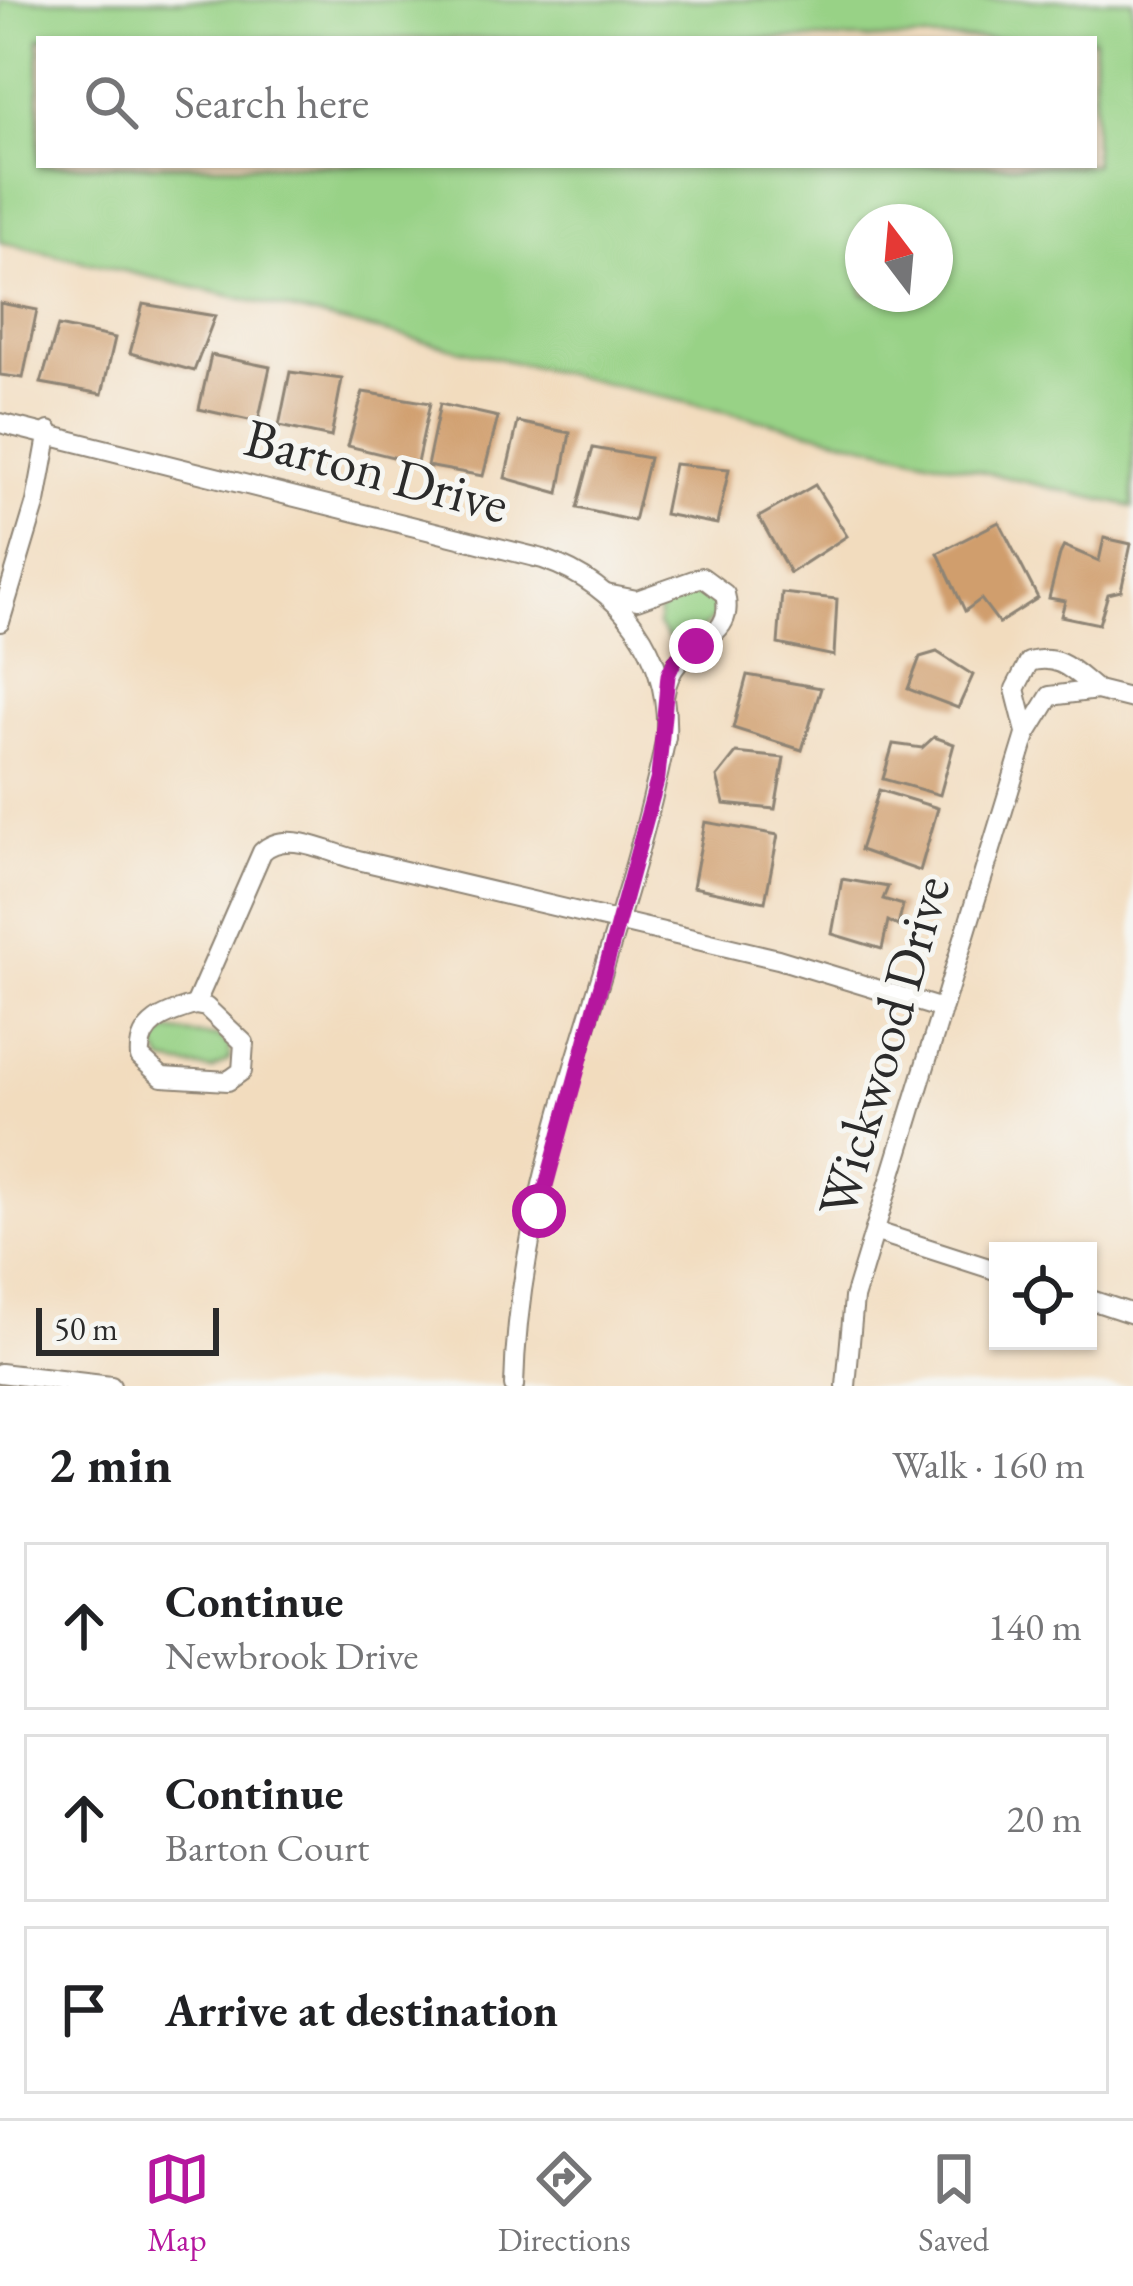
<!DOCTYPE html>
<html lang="en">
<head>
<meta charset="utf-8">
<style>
	body { margin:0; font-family:"EB Garamond",serif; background:#f2f2f2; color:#202124 }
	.controls { position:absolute; right:36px; bottom:36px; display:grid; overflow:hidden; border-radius:0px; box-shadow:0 3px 9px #0004 }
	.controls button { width:108px; height:108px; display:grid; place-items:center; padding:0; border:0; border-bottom:3px solid #e0e0e0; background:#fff; color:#202124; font:60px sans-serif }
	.compass { position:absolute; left:845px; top:204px; width:108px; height:108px; border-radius:50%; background:#fff; box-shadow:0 3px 9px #0004; rotate:344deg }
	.scale { position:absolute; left:36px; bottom:30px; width:183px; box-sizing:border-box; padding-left:12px; border:6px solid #2b2b2b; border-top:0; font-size:33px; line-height:42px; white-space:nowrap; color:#2b2b2b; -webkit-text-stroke:9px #f6f6f2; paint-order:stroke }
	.stop { position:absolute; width:36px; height:36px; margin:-27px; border:9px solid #b5179e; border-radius:50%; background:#fff }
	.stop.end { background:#b5179e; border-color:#fff; box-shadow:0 3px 12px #0008 }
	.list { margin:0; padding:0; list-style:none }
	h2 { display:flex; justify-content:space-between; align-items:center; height:156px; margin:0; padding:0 48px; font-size:51px }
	h2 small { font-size:39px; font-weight:400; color:#757577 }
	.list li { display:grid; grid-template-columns:78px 1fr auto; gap:36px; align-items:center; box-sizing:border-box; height:168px; margin:0 24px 24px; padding:0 24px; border:3px solid #e0e0e0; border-radius:0px }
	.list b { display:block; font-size:45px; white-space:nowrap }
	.list p { margin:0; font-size:39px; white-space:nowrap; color:#757577 }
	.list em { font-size:39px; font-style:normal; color:#757577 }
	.icon { flex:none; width:66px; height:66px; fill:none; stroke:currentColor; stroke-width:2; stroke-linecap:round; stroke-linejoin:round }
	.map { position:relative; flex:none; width:1133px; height:1386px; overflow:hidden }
	.search { position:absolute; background:#fff; box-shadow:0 3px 9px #0004; left:36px; right:36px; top:36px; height:132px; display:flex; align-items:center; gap:30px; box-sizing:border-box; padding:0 42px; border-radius:0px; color:#757577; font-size:45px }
	.sheet { height:732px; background:#fff }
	nav { display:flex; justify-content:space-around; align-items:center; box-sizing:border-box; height:168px; border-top:3px solid #e0e0e0; background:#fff; font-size:33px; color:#757577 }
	nav a { display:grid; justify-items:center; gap:6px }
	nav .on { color:#b5179e }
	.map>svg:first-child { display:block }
	.green { fill:#98d286; stroke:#627e58; stroke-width:3; fill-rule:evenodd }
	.building { fill:#d09e6d }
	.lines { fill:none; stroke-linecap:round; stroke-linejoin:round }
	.street-casing { stroke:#8e8474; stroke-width:22 }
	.street { stroke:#fff; stroke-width:18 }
	.route { stroke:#b5179e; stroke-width:15 }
	.labels { text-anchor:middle; stroke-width:10; stroke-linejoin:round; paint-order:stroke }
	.street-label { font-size:54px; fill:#2b2b2b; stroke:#f6f6f2 }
</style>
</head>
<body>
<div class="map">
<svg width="1133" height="1386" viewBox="0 0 1133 1386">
	<rect width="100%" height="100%" fill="#f6f6f2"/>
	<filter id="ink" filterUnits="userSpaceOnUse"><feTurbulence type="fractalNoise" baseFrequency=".00833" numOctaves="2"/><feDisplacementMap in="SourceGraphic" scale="24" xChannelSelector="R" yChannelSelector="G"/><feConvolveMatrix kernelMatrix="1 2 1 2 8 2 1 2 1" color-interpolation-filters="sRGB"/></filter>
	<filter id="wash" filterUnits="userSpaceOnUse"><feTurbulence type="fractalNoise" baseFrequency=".004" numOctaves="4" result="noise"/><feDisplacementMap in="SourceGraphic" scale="48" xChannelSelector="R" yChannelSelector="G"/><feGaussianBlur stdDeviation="2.7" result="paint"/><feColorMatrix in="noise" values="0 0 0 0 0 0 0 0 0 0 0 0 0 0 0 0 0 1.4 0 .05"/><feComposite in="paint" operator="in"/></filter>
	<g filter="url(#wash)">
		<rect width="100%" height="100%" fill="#f2dcbe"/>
		<g class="green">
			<path d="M0 0H1133V507L0 242ZM39 39H1094V165H39ZM863 222H935V294H863Z"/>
			<path d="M692 590 710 593 716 616 697 633 670 640 658 626 659 610Z"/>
			<path d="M167 1031 219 1037 230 1047 229 1060 211 1070 164 1062 154 1044Z"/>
		</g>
		<g id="blocks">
			<g class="building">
				<path d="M0 303 37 310 23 378 0 375Z"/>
				<path d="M143 304 215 316 194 371 130 353Z"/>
				<path d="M58 326 115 338 102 394 41 383Z"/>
				<path d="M211 355 270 367 258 422 199 409Z"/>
				<path d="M290 372 342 379 331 437 279 426Z"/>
				<path d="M363 392 430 403 417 463 348 446Z"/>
				<path d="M440 404 498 417 483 476 427 466Z"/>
				<path d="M518 422 570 433 559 493 505 478Z"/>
				<path d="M593 448 649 458 634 521 577 508Z"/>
				<path d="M674 464 729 469 717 524 664 514Z"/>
				<path d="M815 485 847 536 790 573 759 517Z"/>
				<path d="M999 522 1038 598 999 623 981 599 965 611 938 553Z"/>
				<path d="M1104 538 1131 544 1121 591 1108 594 1099 624 1061 616 1065 601 1049 598 1060 554 1064 546 1099 561Z"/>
				<path d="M782 593 837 599 834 656 778 644Z"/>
				<path d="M937 652 973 675 958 708 908 689 920 657Z"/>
				<path d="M747 675 821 688 802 750 733 728Z"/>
				<path d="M934 737 954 744 940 795 883 779 893 744 922 748Z"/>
				<path d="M736 753 784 758 775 809 724 804 717 777Z"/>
				<path d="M879 790 938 808 920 871 860 850Z"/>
				<path d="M705 822 778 835 765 902 693 887Z"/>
				<path d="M842 879 888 887 883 899 903 905 898 926 888 921 882 949 832 934Z"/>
			</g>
		</g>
	</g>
	<g filter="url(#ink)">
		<use href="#blocks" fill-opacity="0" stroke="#8e8474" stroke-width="3"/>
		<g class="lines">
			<defs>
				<g id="street">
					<path d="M0 423 543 559C621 586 670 654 666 737 624 953 519 1164 514 1386"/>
					<path d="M606 594 637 600 702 577 725 594C738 646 673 637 665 693"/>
					<path d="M0 622 36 502 49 431"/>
					<path d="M1026 732 1015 689 1029 662C1060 653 1074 672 1097 690"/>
					<path d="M195 1005 262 852C287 828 328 853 358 860L778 959 939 1008"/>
					<path d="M195 1005 206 1007 244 1043 242 1071 228 1081 162 1077 140 1057C137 1023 166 1013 195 1005Z"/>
					<path d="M877 1232 998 1271"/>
					<path d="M1088 1299 1133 1314"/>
					<path d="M0 1373 111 1386"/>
					<path d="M846 1386 854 1298 1026 735 1050 696 1097 690 1133 699"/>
				</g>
			</defs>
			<use href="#street" class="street-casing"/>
			<use href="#street" class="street"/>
		</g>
	</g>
	<g class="lines" filter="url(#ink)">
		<path class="route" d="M539 1211 658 777 668 675 675 660 696 646"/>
	</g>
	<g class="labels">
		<g class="street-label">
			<text transform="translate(377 470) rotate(15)" y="19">Barton Drive</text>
			<text transform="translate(883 1046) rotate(-74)" y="19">Wickwood Drive</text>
		</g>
	</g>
</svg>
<div class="controls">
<button><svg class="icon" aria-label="locate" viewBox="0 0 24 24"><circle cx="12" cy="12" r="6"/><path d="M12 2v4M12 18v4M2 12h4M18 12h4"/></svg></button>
</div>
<svg class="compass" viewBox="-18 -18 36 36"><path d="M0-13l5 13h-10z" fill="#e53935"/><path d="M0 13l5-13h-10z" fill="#757577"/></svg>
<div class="scale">50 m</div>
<div class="stop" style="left:539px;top:1211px"></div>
<div class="stop end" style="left:696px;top:646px"></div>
<div class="search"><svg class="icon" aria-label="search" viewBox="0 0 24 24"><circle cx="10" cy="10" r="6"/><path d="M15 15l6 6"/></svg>Search here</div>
</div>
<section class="sheet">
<h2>2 min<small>Walk · 160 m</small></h2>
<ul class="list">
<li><svg class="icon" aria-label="ahead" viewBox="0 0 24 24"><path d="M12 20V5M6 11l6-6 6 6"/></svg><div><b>Continue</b><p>Newbrook Drive</p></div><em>140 m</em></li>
<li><svg class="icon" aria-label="ahead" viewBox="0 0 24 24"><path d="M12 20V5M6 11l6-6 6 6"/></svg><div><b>Continue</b><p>Barton Court</p></div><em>20 m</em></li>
<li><svg class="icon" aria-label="arrive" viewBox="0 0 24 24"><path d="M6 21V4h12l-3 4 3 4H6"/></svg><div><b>Arrive at destination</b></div></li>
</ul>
</section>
<nav>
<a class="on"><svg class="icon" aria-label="map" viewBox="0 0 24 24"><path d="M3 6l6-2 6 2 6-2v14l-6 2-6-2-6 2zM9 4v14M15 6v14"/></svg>Map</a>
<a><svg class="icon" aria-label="directions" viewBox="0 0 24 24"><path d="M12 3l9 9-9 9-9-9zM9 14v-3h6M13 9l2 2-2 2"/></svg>Directions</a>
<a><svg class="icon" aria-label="saved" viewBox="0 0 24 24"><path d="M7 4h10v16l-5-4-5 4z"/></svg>Saved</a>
</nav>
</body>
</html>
